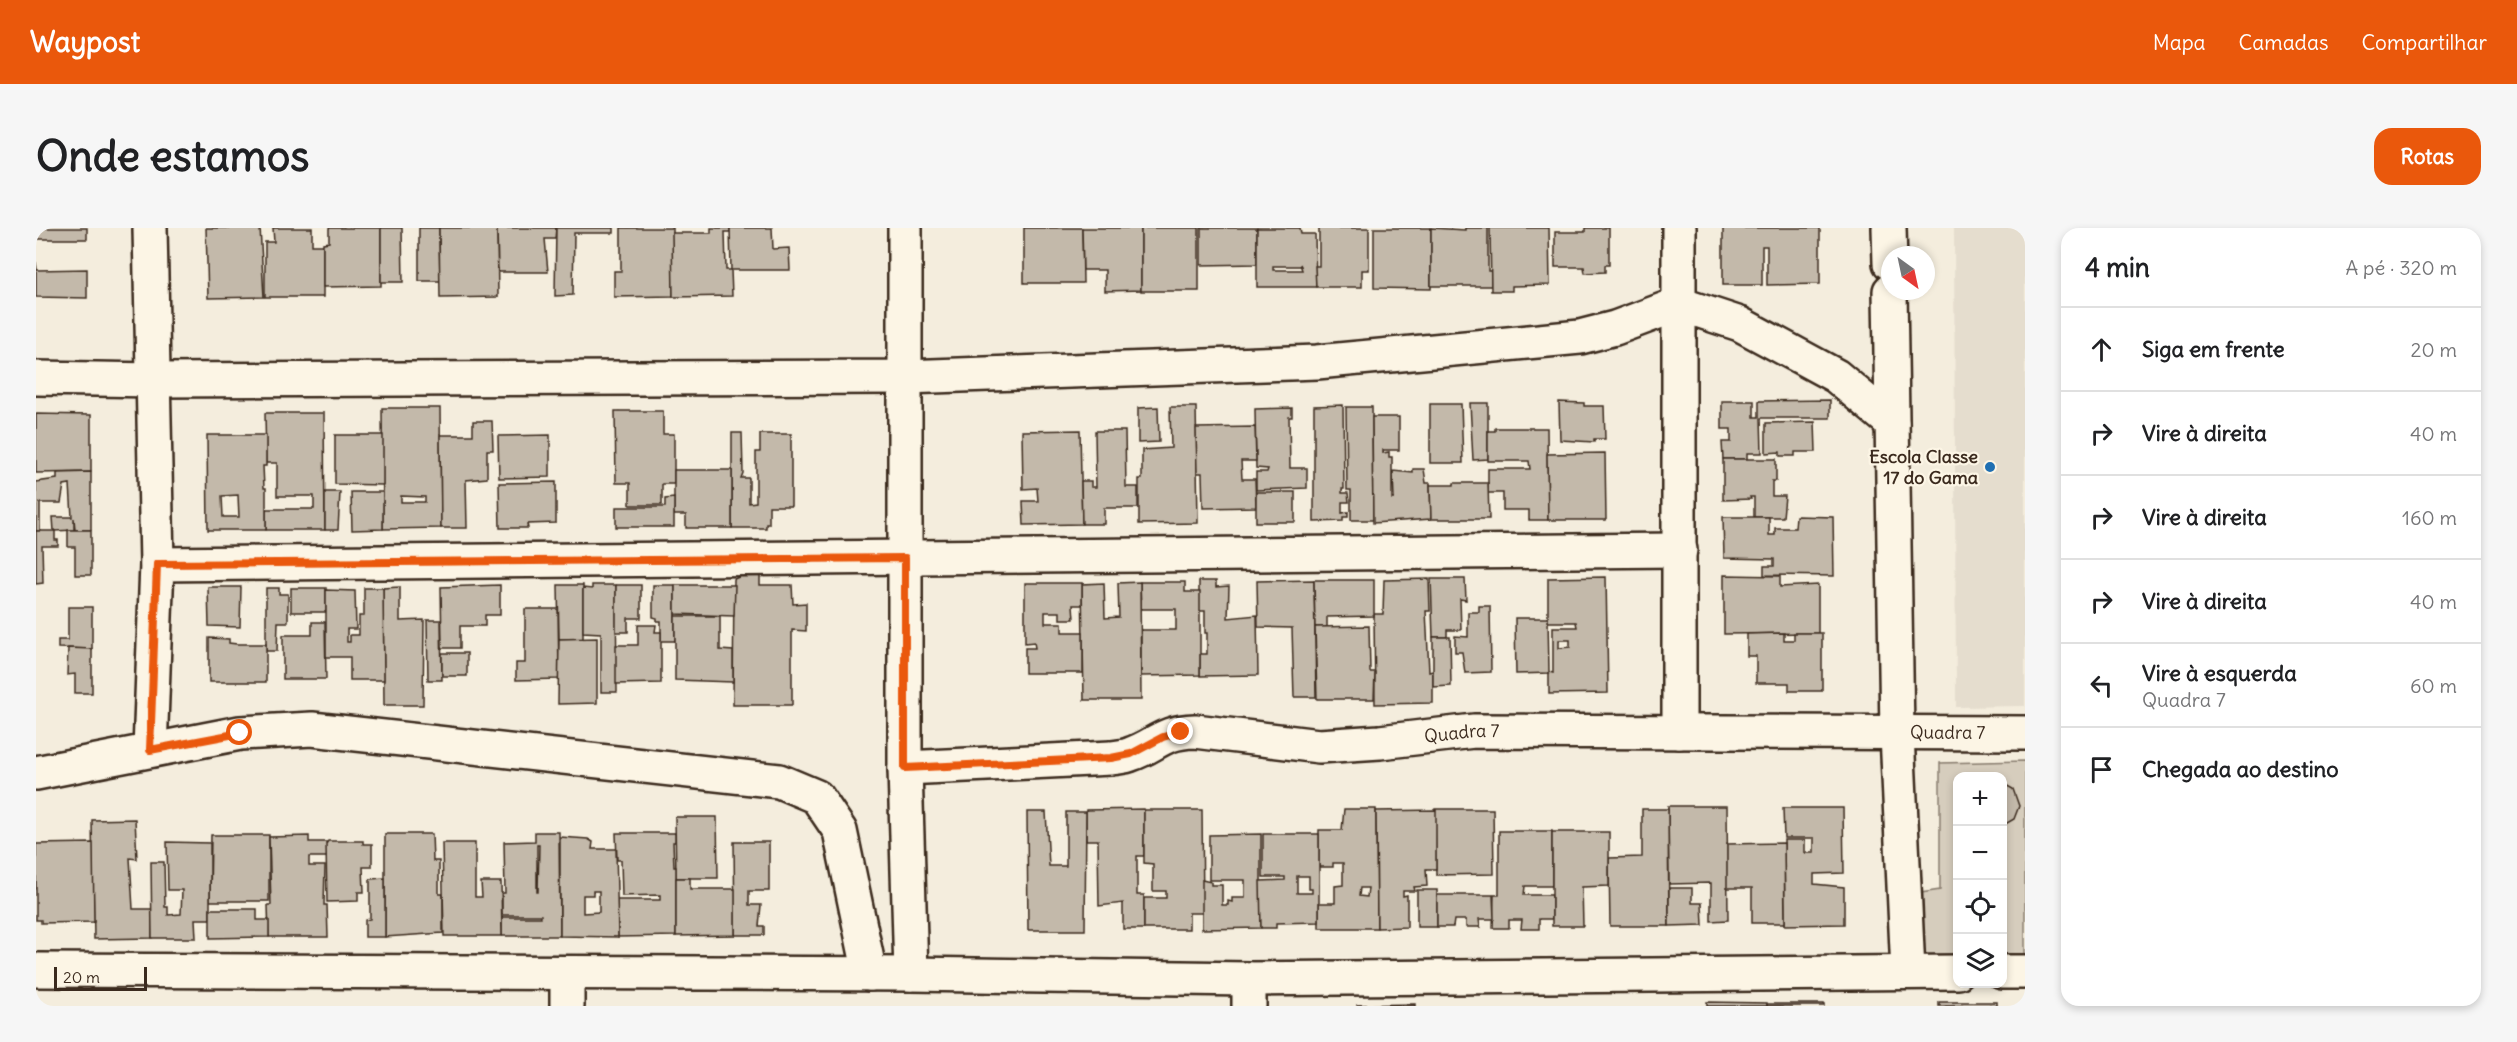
<!DOCTYPE html>
<html lang="pt">
<head>
<meta charset="utf-8">
<style>
	body { margin:0; font-family:Delius,sans-serif; background:#f6f6f6; color:#202124 }
	.controls { position:absolute; right:18px; bottom:18px; display:grid; overflow:hidden; border-radius:12px; box-shadow:0 3px 9px #0003 }
	.controls button { width:54px; height:54px; display:grid; place-items:center; padding:0; border:0; border-bottom:2px solid #e0e0e0; background:#fff; color:#202124; font:30px sans-serif }
	.compass { position:absolute; left:1845px; top:18px; width:54px; height:54px; border-radius:50%; background:#fff; box-shadow:0 3px 9px #0003; rotate:147deg }
	.scale { position:absolute; left:18px; bottom:15px; width:93px; box-sizing:border-box; padding-left:6px; border:3px solid #3b2a1e; border-top:0; font-size:16px; line-height:21px; white-space:nowrap; color:#3b2a1e; -webkit-text-stroke:4px #fcf5e5; paint-order:stroke }
	.stop { position:absolute; width:18px; height:18px; margin:-14px; border:4px solid #ea580c; border-radius:50%; background:#fff }
	.stop.end { background:#ea580c; border-color:#fff; box-shadow:0 2px 6px #0008 }
	.list { margin:0; padding:0; list-style:none }
	h2 { display:flex; justify-content:space-between; align-items:center; height:78px; margin:0; padding:0 24px; font-size:26px }
	h2 small { font-size:20px; font-weight:400; color:#757577 }
	.list li { display:grid; grid-template-columns:39px 1fr auto; gap:18px; align-items:center; box-sizing:border-box; height:84px; padding:0 24px; border-top:2px solid #e0e0e0 }
	.list b { display:block; font-size:22px; white-space:nowrap }
	.list p { margin:0; font-size:20px; white-space:nowrap; color:#757577 }
	.list em { font-size:20px; font-style:normal; color:#757577 }
	.icon { flex:none; width:33px; height:33px; fill:none; stroke:currentColor; stroke-width:2; stroke-linecap:round; stroke-linejoin:round }
	.map { position:relative; flex:none; width:1989px; height:778px; overflow:hidden; border-radius:18px }
	header { display:flex; align-items:center; gap:36px; box-sizing:border-box; height:84px; padding:0 30px; background:#ea580c; color:#fff }
	header strong { font-size:28px }
	nav { display:flex; gap:33px; margin-inline-start:auto; font-size:21px }
	.intro { display:flex; align-items:center; justify-content:space-between; box-sizing:border-box; height:144px; padding:0 36px }
	h1 { margin:0; font-size:42px }
	.button { padding:15px 27px; border-radius:18px; background:#ea580c; color:#fff; font-size:21px; font-weight:700 }
	main { display:flex; gap:36px; padding:0 36px }
	aside { flex:1; background:#fff; border-radius:18px; box-shadow:0 3px 9px #0003 }
	.map>svg:first-child { display:block }
	.built { fill:#e5ddce }
	.green { fill:#d6cdbd; stroke:#887c6e; stroke-width:1.5 }
	.building { fill:#c3b9aa; stroke:#3b2a1e; stroke-width:1.5; fill-rule:evenodd }
	.lines { fill:none; stroke-linecap:round; stroke-linejoin:round }
	.street-casing { stroke:#3b2a1e; stroke-width:38 }
	.street { stroke:#fcf5e5; stroke-width:33 }
	.route { stroke:#ea580c; stroke-width:8 }
	.poi-dot { fill:#1f6fb2; stroke:#fcf5e5; stroke-width:2 }
	.labels { text-anchor:middle; stroke-width:4.5; stroke-linejoin:round; paint-order:stroke }
	.poi-label { font-size:18px; font-weight:bold; fill:#3b2a1e; stroke:#fcf5e5; text-anchor:end }
	.street-label { font-size:18px; fill:#3b2a1e; stroke:#fcf5e5 }
</style>
</head>
<body>
<header>
<strong>Waypost</strong>
<nav><a>Mapa</a><a>Camadas</a><a>Compartilhar</a></nav>
</header>
<div class="intro"><h1>Onde estamos</h1><a class="button">Rotas</a></div>
<main>
<div class="map">
<svg width="1989" height="778" viewBox="0 0 1989 778">
	<rect width="100%" height="100%" fill="#f4eddd"/>
	<filter id="ink" filterUnits="userSpaceOnUse"><feTurbulence type="fractalNoise" baseFrequency=".0167" numOctaves="2"/><feDisplacementMap in="SourceGraphic" scale="12" xChannelSelector="R" yChannelSelector="G"/><feConvolveMatrix kernelMatrix="1 2 1 2 8 2 1 2 1" color-interpolation-filters="sRGB"/></filter>
	<g filter="url(#ink)">
		<path class="built" d="M1918 0H1989V478L1920 479Z"/>
		<path class="green" d="M1989 533V734L1967 735 1966 548H1922L1921 735H1881L1872 667 1904 662V535Z"/>
		<g class="building">
			<rect x="0" y="0" width="51" height="11"/>
			<path d="M170 0H224L228 69 172 70Z"/>
			<path d="M237 0H276V17H287V69H229V14H238Z"/>
			<path d="M293 0H345V58L287 59V15L293 14Z"/>
			<path d="M345 0H366L367 54H345Z"/>
			<path d="M383 0H403L404 53H383Z"/>
			<path d="M403 0H461L462 69 404 70Z"/>
			<path d="M461 0H520L519 11H509L512 44H462Z"/>
			<path d="M520 0H578V5H538L537 67 519 68Z"/>
			<path d="M585 0H637V68L578 69V43H585Z"/>
			<path d="M675 0H694V4H689L690 42H695L696 68 637 69 636 5H675Z"/>
			<path d="M694 0H736L737 21 753 20 754 42H695Z"/>
			<path d="M988 0H1046L1047 55H988Z"/>
			<path d="M1046 0H1105V62L1069 63V42H1047Z"/>
			<rect x="1105" y="0" width="58" height="63"/>
			<path d="M1165 0H1221V36L1165 37Z"/>
			<path d="M1221 0H1264L1265 6H1279L1280 59H1221ZM1264 36 1266 42H1237V38H1265Z"/>
			<path d="M1283 0H1333V42H1326V59H1280L1279 38H1283Z"/>
			<path d="M1338 0H1395V61L1338 60Z"/>
			<path d="M1395 0 1429 2V0H1452V43H1455V58H1395Z"/>
			<path d="M1454 0H1513L1514 57 1476 58V63H1455Z"/>
			<path d="M1549 0H1573V37H1569V44L1549 45 1548 39H1519V4H1549Z"/>
			<path d="M1687 0H1784V56L1731 57V18H1726V57H1687Z"/>
			<path d="M0 34 1 42 51 41V70L0 69Z"/>
			<path d="M1794 172V190H1725L1726 225H1711V231H1687L1686 214H1695V201H1686V173H1718V189H1723V173Z"/>
			<path d="M1523 174 1548 175V178H1568L1569 211H1558V214L1524 212Z"/>
			<path d="M1434 175H1452V231L1437 232Z"/>
			<path d="M1394 176H1425L1427 235H1394Z"/>
			<path d="M1307 177 1308 261H1306V265H1312L1313 274H1306V285L1312 284V289H1307V293L1278 294V178Z"/>
			<path d="M1122 179 1123 214 1102 215V180Z"/>
			<path d="M1134 179H1160L1162 295 1103 296V251H1106V222L1135 220Z"/>
			<path d="M1310 179H1336L1337 292H1315V262H1311Z"/>
			<path d="M346 180H404L405 300 347 301ZM365 268 389 269V274H365Z"/>
			<path d="M1256 180V189H1253L1254 240H1271V260L1220 262V244H1231L1232 241 1220 240 1219 181Z"/>
			<path d="M579 183H627V206H638V256H626V277H594V255H580Z"/>
			<path d="M229 185H288L289 302H230V281H278V268H241V235H230Z"/>
			<path d="M0 186 55 187V244L0 245Z"/>
			<path d="M1336 189H1363V222H1347V225L1353 224V229H1356V271H1358L1357 243 1377 245V241H1388L1390 255H1394L1395 291 1337 295Z"/>
			<path d="M437 193H456L457 222H451V250L430 252 431 300H405L404 207H437Z"/>
			<path d="M1779 194 1780 224H1759V228H1744V224L1730 225V195Z"/>
			<path d="M1219 199 1220 233H1205L1206 251H1219L1220 279 1167 280 1166 245H1161L1160 200Z"/>
			<path d="M1459 200H1511L1512 292H1493V282H1467V265H1452V241H1494L1493 233H1452V203H1459Z"/>
			<path d="M1044 202 1046 296 988 297 987 273H1002L1001 260 987 261 986 203Z"/>
			<path d="M1059 203H1089L1090 259H1102V280H1068V296H1046L1045 253H1055V259H1060Z"/>
			<path d="M696 205H706L707 245 705 250H713V275L720 274V224H724V206H755V278H733V296H730V300H696Z"/>
			<path d="M171 207H230V238H227L228 260H230V302H172ZM202 267 203 289H187L186 268Z"/>
			<path d="M299 207H347V257L299 256Z"/>
			<path d="M514 207V249L463 250 462 208Z"/>
			<path d="M1569 225 1570 292H1512L1511 226Z"/>
			<path d="M1687 231H1740V253H1736V268H1749L1747 289H1718V269H1714L1715 271 1687 272Z"/>
			<path d="M638 242H696V300H650V287H638Z"/>
			<path d="M55 244V302H39L38 290V302L18 303 17 289H36L34 256 28 257 25 275H4V303H0V254L21 251V245Z"/>
			<path d="M520 254V295L491 296 492 300H464L463 255Z"/>
			<path d="M1418 255H1452L1453 291H1395L1394 257H1418Z"/>
			<path d="M289 264H304L302 302H289Z"/>
			<path d="M315 264H347V301L316 302Z"/>
			<rect x="1220" y="264" width="39" height="30"/>
			<path d="M638 270V299H580V279H629V271Z"/>
			<path d="M1760 288 1797 289 1798 348 1728 347V338H1738V331L1688 330 1687 289H1733V307H1739V300H1759Z"/>
			<path d="M32 302H55V347H39V319H32Z"/>
			<path d="M0 303H19V312H22V318H6L7 355 0 356Z"/>
			<path d="M703 346H724V357H756L757 376 770 375V403L756 402V477H697L698 351 703 349Z"/>
			<path d="M1688 347 1744 348V359L1782 357V405L1688 406Z"/>
			<path d="M1570 349 1572 465 1513 466V444L1517 445V399H1541L1540 394H1512V350ZM1523 412H1534V419L1523 420Z"/>
			<path d="M1393 351 1394 383H1390L1393 444 1397 443V475L1339 476 1338 386H1347L1348 352Z"/>
			<path d="M1395 351H1429L1430 372 1424 371 1425 402H1411V409H1397Z"/>
			<path d="M1278 352 1280 469H1258L1256 400 1222 399 1221 353Z"/>
			<path d="M1278 352H1338V388L1291 389V399H1279Z"/>
			<path d="M1163 353H1180V359L1193 358 1192 390 1221 387 1222 447 1164 448V426H1171V405H1169V383H1163Z"/>
			<path d="M1104 354H1149V364H1164V447L1105 448V402H1140V381H1105Z"/>
			<path d="M1104 354 1105 472H1048L1046 356 1068 355 1069 390 1083 389 1082 355Z"/>
			<path d="M989 355H1046V377H1037L1038 391H1024V384H1009V395H1026V404H1047V445H989V420H999L998 414 989 415Z"/>
			<path d="M464 357V387H449V398H424V420H406L405 359Z"/>
			<path d="M522 357H547V411H523Z"/>
			<path d="M556 357H580L581 464H565V405L547 404V360L556 361Z"/>
			<path d="M580 357H605V390H592V404H580Z"/>
			<path d="M617 357H639V413H625V393H621V390L617 389Z"/>
			<path d="M639 357H699L698 388 639 386Z"/>
			<path d="M172 359H205L204 399 173 398Z"/>
			<path d="M364 359V393L388 392 387 477H348L347 360Z"/>
			<path d="M230 360H243V366H252V394H242L241 423H230Z"/>
			<rect x="255" y="360" width="35" height="24"/>
			<path d="M328 360H347L348 452H314V429H290V362L319 363 320 401H311V414H314V407H323V388H328Z"/>
			<path d="M1443 378H1454L1455 444 1429 445 1426 424H1419V408L1432 409V384H1443Z"/>
			<path d="M32 379H56V421L22 420V412H32Z"/>
			<path d="M489 381H522L523 451 480 452V435H489Z"/>
			<path d="M639 388H684V422L697 423V454L639 452Z"/>
			<path d="M1479 390H1512L1513 445 1480 446Z"/>
			<path d="M391 392H405L406 452H392Z"/>
			<path d="M276 394H289L290 451H247V407H276Z"/>
			<path d="M602 397H620L619 404H625V455L580 456V417H602Z"/>
			<path d="M1333 398 1334 444H1339L1338 471H1281L1279 399Z"/>
			<path d="M1748 405V412H1758V405H1786V463H1753V455H1720V428H1711V406Z"/>
			<path d="M1397 409H1414L1415 458 1397 459Z"/>
			<path d="M173 410 193 411V415L201 416H230V454H173Z"/>
			<path d="M561 410V475L522 476 523 411Z"/>
			<path d="M32 420 56 421V465H39V446L31 447Z"/>
			<rect x="406" y="425" width="25" height="23"/>
			<path d="M1966 555 1977 561 1983 578 1978 591 1966 598Z"/>
			<path d="M1632 578H1691L1692 692 1675 693V655L1633 656Z"/>
			<path d="M1747 580H1807L1808 645 1778 646V656L1808 659V696L1749 697 1748 612H1769V625H1778V610H1748Z"/>
			<path d="M1108 581V628H1101V667H1108V701H1087V675L1063 678 1062 612H1050V582Z"/>
			<path d="M1308 581H1340L1341 700H1283V675H1299V658L1307 657V635H1297V639H1283V602H1306ZM1324 660H1332L1331 669 1323 668Z"/>
			<path d="M1399 581H1457L1458 646 1400 647Z"/>
			<path d="M1606 581H1632L1633 698H1574L1573 630 1606 629Z"/>
			<path d="M1108 582H1166L1167 685H1153V701H1108V670H1130V663H1117V636L1108 635Z"/>
			<path d="M1400 582V641H1390L1391 658 1378 659 1379 663H1367V668L1371 667V699L1341 700 1340 583Z"/>
			<path d="M991 584H1010L1013 638H1030V584H1050L1049 702H992Z"/>
			<path d="M639 589H681L682 650H640Z"/>
			<path d="M99 591 101 631 94 630 97 681H116V710L58 711 56 592Z"/>
			<path d="M1463 603H1516V658H1489L1488 667H1516V691H1503V701H1485L1486 692H1473V700H1457L1458 667H1463Z"/>
			<path d="M499 604H523L524 708H466V689H505V687H466V665H469L468 614 499 613ZM501 617H503L502 664H501Z"/>
			<path d="M1516 604H1573V658L1546 659 1547 698H1516Z"/>
			<path d="M580 605H639V614H637L638 639H640V708L582 709 581 672H624V667L586 668 585 632H581Z"/>
			<path d="M349 606H396L397 633H403V666H407V705L349 709Z"/>
			<path d="M1225 606V700L1166 701V652L1175 654V657H1186V677H1192V673L1196 674V670H1209V652H1173V607Z"/>
			<path d="M1227 606H1283V694L1240 695V700H1225L1224 653 1249 652V649H1227ZM1261 648H1273V661H1276V665H1261Z"/>
			<path d="M175 607H233V673H174Z"/>
			<path d="M273 608V614H291V629H273V638H289L288 677H291L292 709H233L232 677H235L233 609Z"/>
			<path d="M524 609 552 611 557 614 556 621H580L582 709 524 708ZM557 663H563V684L547 685V667H557Z"/>
			<path d="M292 613H327V616H336V639H327L328 664H322V673L291 674 290 616Z"/>
			<path d="M131 614 174 615V691H159L160 710H116L115 634H128L129 679H132V687L145 686 146 662H132Z"/>
			<path d="M698 614H733V663H713V677H725L723 698H728V707H699Z"/>
			<path d="M57 615 58 694 5 695V692H0V616Z"/>
			<path d="M406 615H439V669H446L445 654H465L466 708H408Z"/>
			<path d="M1748 615 1749 695H1716V660H1691V616Z"/>
			<path d="M349 650V709H329V692L334 691V651Z"/>
			<path d="M640 650H654V661H699V707L640 708Z"/>
			<path d="M1633 660H1656V675H1666L1667 697 1633 698Z"/>
			<rect x="1381" y="662" width="20" height="37"/>
			<path d="M1401 667H1457L1458 691H1443L1444 699H1430V692H1418L1417 699H1401Z"/>
			<path d="M174 681H221V692H233V709L174 710Z"/>
			<path d="M1671 774 1731 775V778H1671Z"/>
			<rect x="1903" y="774" width="58" height="4"/>
			<path d="M1379 776V778H1321V777Z"/>
			<rect x="1731" y="776" width="57" height="2"/>
		</g>
		<g class="lines">
			<defs>
				<g id="street">
					<path d="M869 0V540L875 746"/>
					<path d="M1853 0 1854 35"/>
					<path d="M1854 63 1861 506 1872 744"/>
					<path d="M0 150 119 152 869 149 1281 134 1544 109 1579 100 1643 76 1704 96 1800 148 1856 195"/>
					<path d="M121 336 1644 322"/>
					<path d="M1643 504V0"/>
					<path d="M114 522 121 336 114 0"/>
					<path id="s1" d="M869 540 1075 530C1081 529 1089 529 1095 526 1121 517 1125 504 1159 503L1283 518 1344 514 1438 503 1989 505"/>
					<path d="M0 545 204 505 276 501 743 553 781 569 804 603 834 746"/>
					<path d="M0 742 875 746 1213 751 1922 744"/>
					<path d="M1966 744H1989"/>
					<path d="M531 778V746"/>
					<path d="M1213 778V751"/>
				</g>
			</defs>
			<use href="#street" class="street-casing"/>
			<use href="#street" class="street"/>
		</g>
	</g>
	<g class="lines" filter="url(#ink)">
		<path class="route" d="M204 505 114 522 121 336 869 330V540L1075 530 1095 526 1127 509 1145 504"/>
	</g>
	<circle class="poi-dot" cx="1954" cy="239" r="6"/>
	<g class="labels">
		<g class="poi-label">
			<text x="1942" y="235">Escola Classe<tspan x="1942" dy="21">17 do Gama</tspan></text>
		</g>
		<g class="street-label">
			<text dy="6" stroke="none"><textPath href="#s1" startOffset="564">Quadra 7</textPath></text>
			<text dy="6" stroke="none"><textPath href="#s1" startOffset="1050">Quadra 7</textPath></text>
		</g>
	</g>
</svg>
<div class="controls">
<button>+</button>
<button>−</button>
<button><svg class="icon" aria-label="locate" viewBox="0 0 24 24"><circle cx="12" cy="12" r="6"/><path d="M12 2v4M12 18v4M2 12h4M18 12h4"/></svg></button>
<button><svg class="icon" aria-label="layers" viewBox="0 0 24 24"><path d="M12 4l9 5-9 5-9-5zM3 14l9 5 9-5"/></svg></button>
</div>
<svg class="compass" viewBox="-18 -18 36 36"><path d="M0-13l5 13h-10z" fill="#e53935"/><path d="M0 13l5-13h-10z" fill="#757577"/></svg>
<div class="scale">20 m</div>
<div class="stop" style="left:204px;top:505px"></div>
<div class="stop end" style="left:1145px;top:504px"></div>
</div>
<aside>
<h2>4 min<small>A pé · 320 m</small></h2>
<ul class="list">
<li><svg class="icon" aria-label="ahead" viewBox="0 0 24 24"><path d="M12 20V5M6 11l6-6 6 6"/></svg><div><b>Siga em frente</b></div><em>20 m</em></li>
<li><svg class="icon" aria-label="right" viewBox="0 0 24 24"><path d="M7 20v-9h11M14 6l5 5-5 5"/></svg><div><b>Vire à direita</b></div><em>40 m</em></li>
<li><svg class="icon" aria-label="right" viewBox="0 0 24 24"><path d="M7 20v-9h11M14 6l5 5-5 5"/></svg><div><b>Vire à direita</b></div><em>160 m</em></li>
<li><svg class="icon" aria-label="right" viewBox="0 0 24 24"><path d="M7 20v-9h11M14 6l5 5-5 5"/></svg><div><b>Vire à direita</b></div><em>40 m</em></li>
<li><svg class="icon" aria-label="left" viewBox="0 0 24 24"><path d="M17 20v-9H6M10 6l-5 5 5 5"/></svg><div><b>Vire à esquerda</b><p>Quadra 7</p></div><em>60 m</em></li>
<li><svg class="icon" aria-label="arrive" viewBox="0 0 24 24"><path d="M6 21V4h12l-3 4 3 4H6"/></svg><div><b>Chegada ao destino</b></div></li>
</ul>
</aside>
</main>
</body>
</html>
